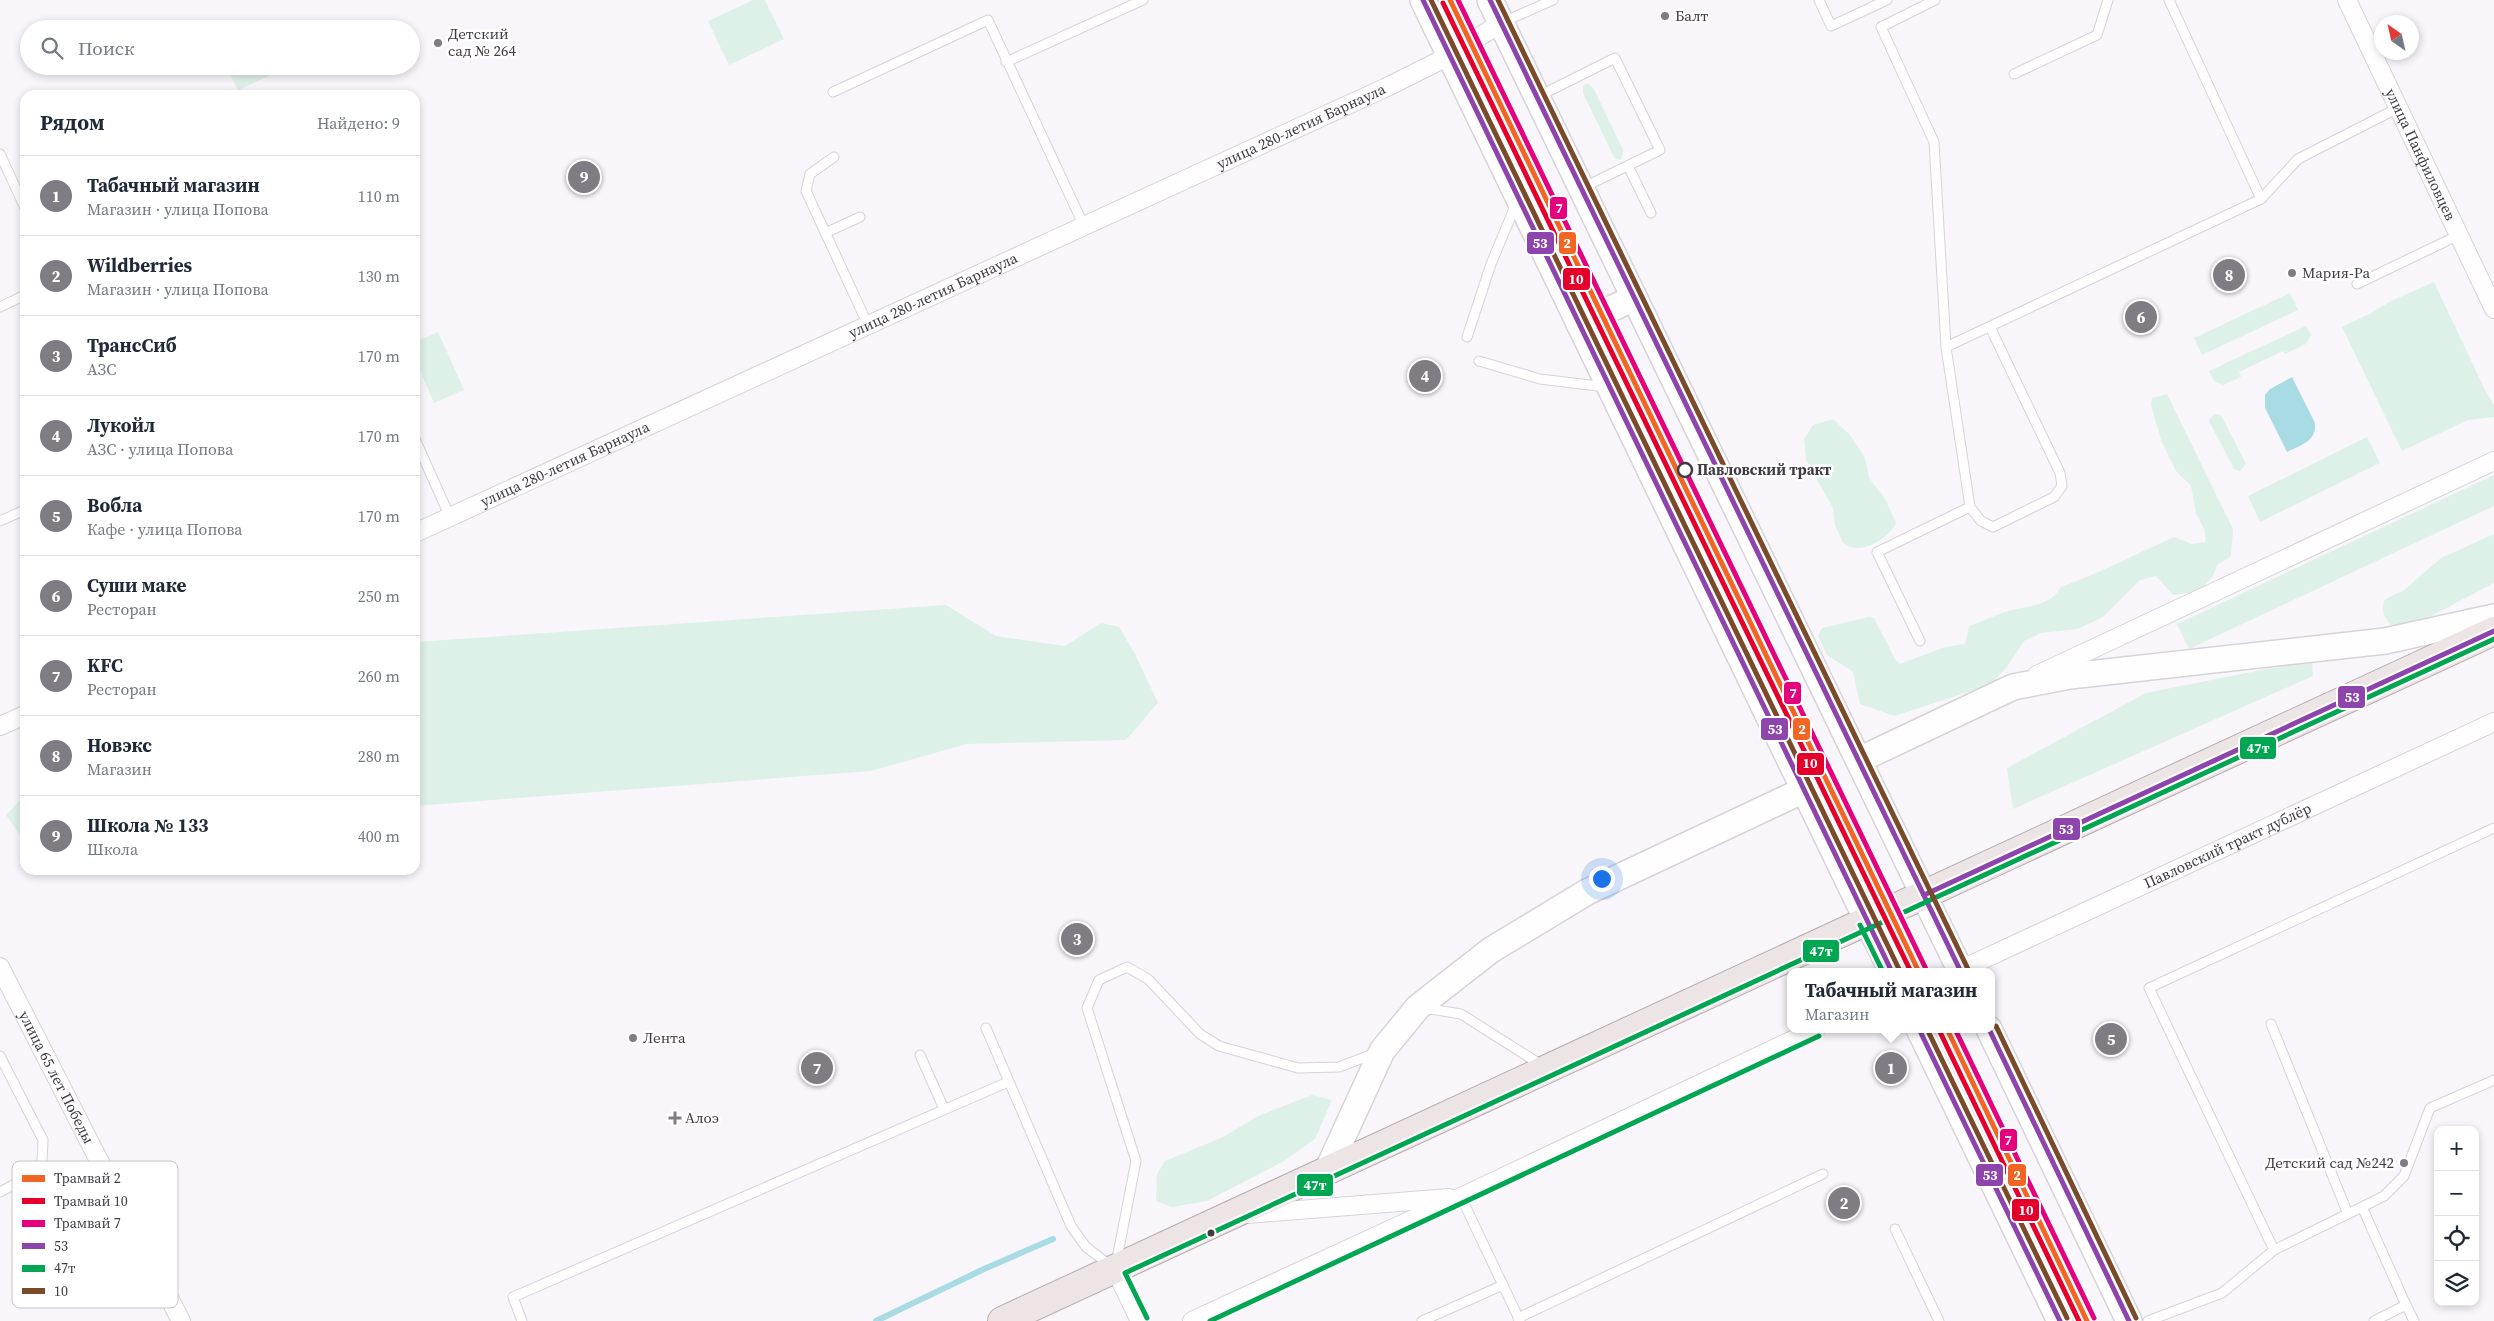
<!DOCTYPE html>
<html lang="ru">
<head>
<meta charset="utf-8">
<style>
	body { margin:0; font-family:"Source Serif 4",serif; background:#f6f6f7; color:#1f2937 }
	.controls { position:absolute; right:15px; bottom:15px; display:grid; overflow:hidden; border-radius:10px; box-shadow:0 2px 8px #0003 }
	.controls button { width:45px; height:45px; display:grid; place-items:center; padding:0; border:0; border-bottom:1px solid #e0e1e3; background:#fff; color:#1f2937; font:25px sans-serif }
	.compass { position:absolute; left:2374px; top:15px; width:45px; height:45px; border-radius:50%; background:#fff; box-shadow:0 2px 8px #0003; rotate:326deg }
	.you { position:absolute; left:1601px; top:878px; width:18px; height:18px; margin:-12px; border:4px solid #fff; border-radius:50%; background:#1a73e8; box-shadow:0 0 0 8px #1a73e833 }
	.badge { display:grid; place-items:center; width:32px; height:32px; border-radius:50%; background:#7f7c83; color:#fff; font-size:16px; font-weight:700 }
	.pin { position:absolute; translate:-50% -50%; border:2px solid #fff; box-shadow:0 1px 5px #0006 }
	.popup { position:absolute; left:1787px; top:968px; width:208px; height:65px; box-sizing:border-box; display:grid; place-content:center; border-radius:10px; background:#fff; filter:drop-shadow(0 1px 4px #0005); font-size:16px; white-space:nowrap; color:#747a83 }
	.popup b { font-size:19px; color:#1f2937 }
	.popup::after { content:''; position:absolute; left:50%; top:100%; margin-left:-10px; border:10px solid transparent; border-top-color:#fff }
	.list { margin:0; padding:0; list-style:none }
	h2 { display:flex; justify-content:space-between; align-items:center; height:65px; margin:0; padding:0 20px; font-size:21px }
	h2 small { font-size:16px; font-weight:400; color:#747a83 }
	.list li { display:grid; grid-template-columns:32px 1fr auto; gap:15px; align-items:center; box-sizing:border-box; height:80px; padding:0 20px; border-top:1px solid #e0e1e3 }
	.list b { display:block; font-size:19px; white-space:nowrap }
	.list p { margin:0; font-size:16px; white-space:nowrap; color:#747a83 }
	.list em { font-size:16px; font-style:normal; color:#747a83 }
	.icon { flex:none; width:28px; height:28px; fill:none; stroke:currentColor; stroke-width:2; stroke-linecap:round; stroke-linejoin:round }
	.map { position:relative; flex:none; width:2494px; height:1321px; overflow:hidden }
	.search { position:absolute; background:#fff; box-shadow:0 2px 8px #0003; left:20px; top:20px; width:400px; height:55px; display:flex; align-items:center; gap:12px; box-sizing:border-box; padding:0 18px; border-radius:28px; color:#747a83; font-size:19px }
	.panel { position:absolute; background:#fff; box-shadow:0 2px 8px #0003; left:20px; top:90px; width:400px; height:785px; border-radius:15px }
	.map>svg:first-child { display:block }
	.green { fill:#def1e8 }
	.water { fill:#a9dbe5 }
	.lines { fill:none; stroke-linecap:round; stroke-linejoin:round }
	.stream { stroke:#a9dbe5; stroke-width:6 }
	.lane-casing { stroke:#d6d3d9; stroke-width:11 }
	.street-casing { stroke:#d6d3d9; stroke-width:20 }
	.secondary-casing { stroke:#d6d3d9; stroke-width:28 }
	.primary-casing { stroke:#b9abad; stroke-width:30 }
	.lane { stroke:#fefefe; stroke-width:9 }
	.street { stroke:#fefefe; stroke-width:18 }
	.secondary { stroke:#fefefe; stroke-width:25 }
	.primary { stroke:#ede5e5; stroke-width:28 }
	.bus-1-casing { stroke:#fff; stroke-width:9 }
	.bus-2-casing { stroke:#fff; stroke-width:9 }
	.bus-3-casing { stroke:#fff; stroke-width:9 }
	.bus-1 { stroke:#8e44ad; stroke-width:5 }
	.bus-2 { stroke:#00a651; stroke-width:5 }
	.bus-3 { stroke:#7a4b2a; stroke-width:5 }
	.tram-1-casing { stroke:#fff; stroke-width:9 }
	.tram-2-casing { stroke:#fff; stroke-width:9 }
	.tram-3-casing { stroke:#fff; stroke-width:9 }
	.tram-1 { stroke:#f26522; stroke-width:5 }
	.tram-2 { stroke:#e4002b; stroke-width:5 }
	.tram-3 { stroke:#e5007d; stroke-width:5 }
	.poi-dot { fill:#7f7c83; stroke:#fff; stroke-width:2 }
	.stop-dot { fill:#fff; stroke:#3e3b43; stroke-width:2.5 }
	.bus-dot { fill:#3e3b43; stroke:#fff; stroke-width:2 }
	.labels { text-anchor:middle; stroke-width:5; stroke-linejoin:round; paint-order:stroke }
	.poi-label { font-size:15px; fill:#3e3b43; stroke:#fff; text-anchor:start }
	.street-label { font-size:15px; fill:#3e3b43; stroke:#fff }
	.stop-label { font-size:15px; font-weight:bold; fill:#3e3b43; stroke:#fff; text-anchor:start }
	.key { fill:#fff; stroke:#c5c4c7; stroke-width:1 }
	.key-label { font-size:14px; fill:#3e3b43 }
	.line-badge { stroke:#fff; stroke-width:2 }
	.badge-label { font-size:14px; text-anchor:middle; font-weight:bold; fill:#fff }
</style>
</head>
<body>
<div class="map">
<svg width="2494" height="1321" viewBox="0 0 2494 1321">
	<rect width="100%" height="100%" fill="#f8f6fb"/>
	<g class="green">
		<path d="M753 0H765L784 39 729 65 708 21Z"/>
		<path d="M226 66H271L275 73 238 90Z"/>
		<path d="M1588 83 1594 89 1623 150 1621 160 1615 159 1613 155 1583 93V86Z"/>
		<path d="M2434 282 2484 388 2494 405V417L2468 420 2402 451 2342 327 2371 313 2391 301Z"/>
		<path d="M2290 293 2298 310 2202 355 2194 338Z"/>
		<path d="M2306 326 2311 335 2306 344 2285 354 2283 351 2239 372 2241 377 2223 385 2214 381 2209 371Z"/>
		<path d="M438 332 464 390 434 403 415 359V342Z"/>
		<path d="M2167 394 2233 529 2231 556 2217 565 2213 576 2198 592 2173 595 2156 576 2140 580 2103 617 2078 629 2041 633 2024 641 2007 667 1995 680 1977 689 1895 716 1860 704 1853 672 1827 655 1818 636 1822 628 1869 617 1874 618 1895 659 1900 664 1945 647 1965 644 1969 626C1981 622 1991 617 2002 613 2022 605 2049 609 2061 587 2100 573 2136 554 2174 537L2192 544 2206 542 2204 529 2196 513 2191 486 2176 471 2161 440 2151 405 2152 398Z"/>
		<path d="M2216 414 2221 415 2246 464 2240 471 2234 469 2209 421 2212 416Z"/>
		<path d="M1833 419 1850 435 1865 458 1869 478 1884 497 1896 523C1891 535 1872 548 1858 548 1853 549 1847 545 1843 543L1835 525 1833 508 1806 460 1804 439 1813 425Z"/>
		<path d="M2367 437 2380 463 2260 522 2248 496Z"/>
		<path d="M2494 475V506L2189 649 2177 624Z"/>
		<path d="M2494 534V583L2431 616 2394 627C2384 618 2380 611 2385 599L2403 591 2441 558Z"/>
		<path d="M946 605 996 636 1065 646 1101 623 1119 627 1135 654 1158 703 1126 740 967 744 871 771 415 806V642Z"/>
		<path d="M2312 660 2313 676 2013 809 2007 768 2146 693Z"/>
		<path d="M25 795V835H20L6 815Z"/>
		<path d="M1312 1095 1332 1100 1315 1139 1284 1161 1207 1201 1172 1207 1156 1201 1157 1174 1165 1161 1223 1137 1258 1116Z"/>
	</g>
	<path class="water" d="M2292 377 2315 423C2317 441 2301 445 2287 452L2265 408V395L2270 389Z"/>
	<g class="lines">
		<path class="stream" d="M876 1321 984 1269 1053 1239"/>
		<defs>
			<g id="lane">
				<path d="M1819 0 1831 26 1887 0"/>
				<path d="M1935 0 1881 27 1934 142 1946 347"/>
				<path d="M2169 0 2261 199"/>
				<path d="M1503 22 1553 0"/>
				<path d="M1006 62 1143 0"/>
				<path d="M2014 74 2097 35 2108 0"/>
				<path d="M833 92 988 20 1084 226"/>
				<path d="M1539 96 1615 58 1660 150 1582 188"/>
				<path d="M0 154 25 208"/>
				<path d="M834 157 810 174 806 191 868 325"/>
				<path d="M1628 166 1651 213"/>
				<path d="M825 233 860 217"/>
				<path d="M2357 284 2459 235"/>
				<path d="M0 307 25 295"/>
				<path d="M1990 327 2060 473 2062 486 2054 497 1993 527 1981 521 1970 507 1946 347 2261 199 2298 159 2398 108"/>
				<path d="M1467 337 1491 264 1516 204"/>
				<path d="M1479 361 1540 379 1606 387"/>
				<path d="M415 439 450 517"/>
				<path d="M0 521 25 510"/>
				<path d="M1920 641 1877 552 1970 507"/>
				<path d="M1424 1008 1461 1014 1543 1066"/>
				<path d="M2271 1024 2348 1214"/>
				<path d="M986 1028 1071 1226 1086 1247 1115 1269 1136 1161 1087 1008 1099 980 1127 967 1148 979 1200 1034 1219 1046 1298 1068 1339 1067 1376 1053"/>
				<path d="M920 1055 944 1109"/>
				<path d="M0 1056 43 1140 42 1162 25 1179 0 1192"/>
				<path d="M1461 1197 1520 1321"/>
				<path d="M2362 1207 2384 1196 2404 1176 2430 1108 2494 1080"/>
				<path d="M1895 1229 1939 1321"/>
				<path d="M2274 1250 2149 988 2494 828"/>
				<path d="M2406 1305 2414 1321"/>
				<path d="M1518 1318 1823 1174"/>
				<path d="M522 1321 513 1297 1008 1082"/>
				<path d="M1422 1321 1503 1285"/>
				<path d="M2148 1321 2222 1293 2274 1250 2362 1207 2406 1305 2374 1321"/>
			</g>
			<g id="street">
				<path id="s1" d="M2347 0 2494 309"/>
				<path id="s2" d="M415 533 1387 87 1449 56 1501 23"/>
				<path d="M2037 675 2494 461"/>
				<path d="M0 726 25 715"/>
				<path id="s3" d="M0 967 181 1321"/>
				<path id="s4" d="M1960 970 2494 722"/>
				<path d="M1248 1214 1449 1198"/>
				<path d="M1115 1269 1140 1321"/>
				<path d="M1192 1321 1461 1197 1816 1029"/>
			</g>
			<g id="secondary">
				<path d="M1423 0 1892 972"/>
				<path d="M1490 0 1961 972"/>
				<path d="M1579 324 1634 298"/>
				<path d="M1859 760 2013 687 2070 676 2385 641 2494 617"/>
				<path d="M1919 1029 2060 1321"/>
				<path d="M1989 1029 2129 1321"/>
				<path d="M1327 1171 1382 1051 1418 1007 1491 950 1587 892 1804 790"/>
			</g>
			<path id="primary" d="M1002 1321 2494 631"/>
		</defs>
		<use href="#lane" class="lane-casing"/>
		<use href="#street" class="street-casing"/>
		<use href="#secondary" class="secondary-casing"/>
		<use href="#primary" class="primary-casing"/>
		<use href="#lane" class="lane"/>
		<use href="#street" class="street"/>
		<use href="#secondary" class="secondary"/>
		<use href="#primary" class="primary"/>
		<defs>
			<g id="bus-1">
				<path d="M1423 0 1892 972"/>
				<path d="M1490 0 1961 972"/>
				<path d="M1924 895 2494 631"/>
				<path d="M1919 1029 2060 1321"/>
				<path d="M1989 1029 2129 1321"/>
			</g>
			<g id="bus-2">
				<path d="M1860 925 1883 972"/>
				<path d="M1147 1318 1125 1273 2494 639"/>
				<path d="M1210 1321 1819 1036"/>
			</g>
			<g id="bus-3">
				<path d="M1431 0 1899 969"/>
				<path d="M1498 0 1968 969"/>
				<path d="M1996 1026 2136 1318"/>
				<path d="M1927 1029 2067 1318"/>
			</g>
		</defs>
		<use href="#bus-1" class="bus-1-casing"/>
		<use href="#bus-2" class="bus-2-casing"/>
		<use href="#bus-3" class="bus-3-casing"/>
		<use href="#bus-1" class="bus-1"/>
		<use href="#bus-2" class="bus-2"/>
		<use href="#bus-3" class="bus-3"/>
		<defs>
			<g id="tram-1">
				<path d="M1450 0 1919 972"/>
				<path d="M1947 1029 2087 1321"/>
			</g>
			<g id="tram-2">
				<path d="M1443 3 1911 972"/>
				<path d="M1940 1032 2079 1321"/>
			</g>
			<g id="tram-3">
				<path d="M1458 0 1926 969"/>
				<path d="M1955 1029 2094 1318"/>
			</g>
		</defs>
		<use href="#tram-1" class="tram-1-casing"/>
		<use href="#tram-2" class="tram-2-casing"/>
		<use href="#tram-3" class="tram-3-casing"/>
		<use href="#tram-1" class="tram-1"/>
		<use href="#tram-2" class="tram-2"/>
		<use href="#tram-3" class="tram-3"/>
	</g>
	<g class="poi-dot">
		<circle cx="1665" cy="16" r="5"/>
		<circle cx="438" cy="43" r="5"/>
		<circle cx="2292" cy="273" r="5"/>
		<circle cx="633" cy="1038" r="5"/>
		<path d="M672.5 1110.5h5v5h5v5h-5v5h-5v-5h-5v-5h5z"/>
		<circle cx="2404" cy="1163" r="5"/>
	</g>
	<circle class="stop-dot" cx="1685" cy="470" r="7"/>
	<circle class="bus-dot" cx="1211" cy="1233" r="4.5"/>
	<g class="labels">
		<g class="poi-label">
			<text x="1675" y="21">Балт</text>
			<text x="448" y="39">Детский<tspan x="448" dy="17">сад № 264</tspan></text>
			<text x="2302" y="278">Мария-Ра</text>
			<text x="643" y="1043">Лента</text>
			<text x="685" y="1123">Алоэ</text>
			<text x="2394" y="1168" text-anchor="end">Детский сад №242</text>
		</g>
		<g class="street-label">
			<text dy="5" stroke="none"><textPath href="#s2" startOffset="975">улица 280-летия Барнаула</textPath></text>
			<text dy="5" stroke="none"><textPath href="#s1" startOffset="171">улица Панфиловцев</textPath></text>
			<text dy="5" stroke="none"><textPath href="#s2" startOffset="570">улица 280-летия Барнаула</textPath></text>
			<text dy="5" stroke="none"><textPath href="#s2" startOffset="165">улица 280-летия Барнаула</textPath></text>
			<text dy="5" stroke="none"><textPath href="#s4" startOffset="295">Павловский тракт дублёр</textPath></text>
			<text dy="5" stroke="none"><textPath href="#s3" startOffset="124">улица 65 лет Победы</textPath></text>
		</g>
		<g class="stop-label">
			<text x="1697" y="475">Павловский тракт</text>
		</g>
	</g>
	<rect x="12" y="1161" width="166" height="147" rx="8" class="key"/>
	<rect x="22" y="1175" width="23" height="7" fill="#f26522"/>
	<rect x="22" y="1198" width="23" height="6" fill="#e4002b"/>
	<rect x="22" y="1220" width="23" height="7" fill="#e5007d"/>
	<rect x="22" y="1243" width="23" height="6" fill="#8e44ad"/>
	<rect x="22" y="1265" width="23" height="7" fill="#00a651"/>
	<rect x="22" y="1288" width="23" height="6" fill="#7a4b2a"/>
	<g class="key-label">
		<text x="54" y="1183">Трамвай 2</text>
		<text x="54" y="1206">Трамвай 10</text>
		<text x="54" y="1228">Трамвай 7</text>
		<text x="54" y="1251">53</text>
		<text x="54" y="1273">47т</text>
		<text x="54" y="1296">10</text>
	</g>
	<g class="line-badge">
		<rect x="1549" y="196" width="19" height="24" rx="5" fill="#e5007d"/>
		<rect x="1526" y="231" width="29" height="24" rx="5" fill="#8e44ad"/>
		<rect x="1558" y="231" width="19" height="24" rx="5" fill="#f26522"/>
		<rect x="1562" y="267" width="29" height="24" rx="5" fill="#e4002b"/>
		<rect x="1783" y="681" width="19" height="24" rx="5" fill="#e5007d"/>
		<rect x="2337" y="685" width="29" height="24" rx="5" fill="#8e44ad"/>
		<rect x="1760" y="717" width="29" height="24" rx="5" fill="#8e44ad"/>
		<rect x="1792" y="717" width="19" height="24" rx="5" fill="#f26522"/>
		<rect x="2239" y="736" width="38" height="24" rx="5" fill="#00a651"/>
		<rect x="1796" y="752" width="29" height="24" rx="5" fill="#e4002b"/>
		<rect x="2052" y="817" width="29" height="24" rx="5" fill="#8e44ad"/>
		<rect x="1802" y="939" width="38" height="24" rx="5" fill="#00a651"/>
		<rect x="1999" y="1128" width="19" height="24" rx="5" fill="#e5007d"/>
		<rect x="1975" y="1163" width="29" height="24" rx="5" fill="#8e44ad"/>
		<rect x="2007" y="1163" width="20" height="24" rx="5" fill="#f26522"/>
		<rect x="1296" y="1173" width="38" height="24" rx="5" fill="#00a651"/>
		<rect x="2011" y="1198" width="29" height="24" rx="5" fill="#e4002b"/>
	</g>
	<g class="badge-label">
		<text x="1559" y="213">7</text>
		<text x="1540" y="248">53</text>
		<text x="1567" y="248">2</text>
		<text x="1576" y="284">10</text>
		<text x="1793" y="698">7</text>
		<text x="2352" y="702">53</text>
		<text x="1775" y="734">53</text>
		<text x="1802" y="734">2</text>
		<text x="2258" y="753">47т</text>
		<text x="1810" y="768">10</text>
		<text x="2066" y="834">53</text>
		<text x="1821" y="956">47т</text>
		<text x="2008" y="1145">7</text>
		<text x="1990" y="1180">53</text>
		<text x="2017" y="1180">2</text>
		<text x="1315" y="1190">47т</text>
		<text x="2026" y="1215">10</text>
	</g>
</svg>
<div class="controls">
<button>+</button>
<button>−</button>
<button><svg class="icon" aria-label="locate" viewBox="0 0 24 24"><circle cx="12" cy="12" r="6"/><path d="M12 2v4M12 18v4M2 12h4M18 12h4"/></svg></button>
<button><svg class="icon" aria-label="layers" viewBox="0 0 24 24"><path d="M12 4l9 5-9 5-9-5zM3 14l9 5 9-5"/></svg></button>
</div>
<svg class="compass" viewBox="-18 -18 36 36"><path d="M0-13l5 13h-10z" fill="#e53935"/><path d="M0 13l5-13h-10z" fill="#747a83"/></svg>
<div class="you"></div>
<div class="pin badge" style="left:1891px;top:1068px">1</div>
<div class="popup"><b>Табачный магазин</b>Магазин</div>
<div class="pin badge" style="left:1844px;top:1203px">2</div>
<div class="pin badge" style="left:1077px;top:939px">3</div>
<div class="pin badge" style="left:1425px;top:376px">4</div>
<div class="pin badge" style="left:2111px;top:1039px">5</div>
<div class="pin badge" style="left:2141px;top:317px">6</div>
<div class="pin badge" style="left:817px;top:1068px">7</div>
<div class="pin badge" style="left:2229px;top:275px">8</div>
<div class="pin badge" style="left:584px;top:177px">9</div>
<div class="search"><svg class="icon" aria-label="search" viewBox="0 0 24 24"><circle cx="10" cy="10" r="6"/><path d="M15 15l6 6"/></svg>Поиск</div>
<section class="panel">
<h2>Рядом<small>Найдено: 9</small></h2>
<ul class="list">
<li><span class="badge">1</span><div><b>Табачный магазин</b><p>Магазин · улица Попова</p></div><em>110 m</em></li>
<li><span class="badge">2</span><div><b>Wildberries</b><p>Магазин · улица Попова</p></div><em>130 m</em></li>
<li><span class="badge">3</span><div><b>ТрансСиб</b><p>АЗС</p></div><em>170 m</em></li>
<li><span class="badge">4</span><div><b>Лукойл</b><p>АЗС · улица Попова</p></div><em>170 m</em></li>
<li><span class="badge">5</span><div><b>Вобла</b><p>Кафе · улица Попова</p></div><em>170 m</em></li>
<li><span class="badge">6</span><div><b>Суши маке</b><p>Ресторан</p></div><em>250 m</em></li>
<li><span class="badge">7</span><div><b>KFC</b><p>Ресторан</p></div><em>260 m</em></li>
<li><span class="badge">8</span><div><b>Новэкс</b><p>Магазин</p></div><em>280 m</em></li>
<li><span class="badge">9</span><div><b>Школа № 133</b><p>Школа</p></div><em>400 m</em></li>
</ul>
</section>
</div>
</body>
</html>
